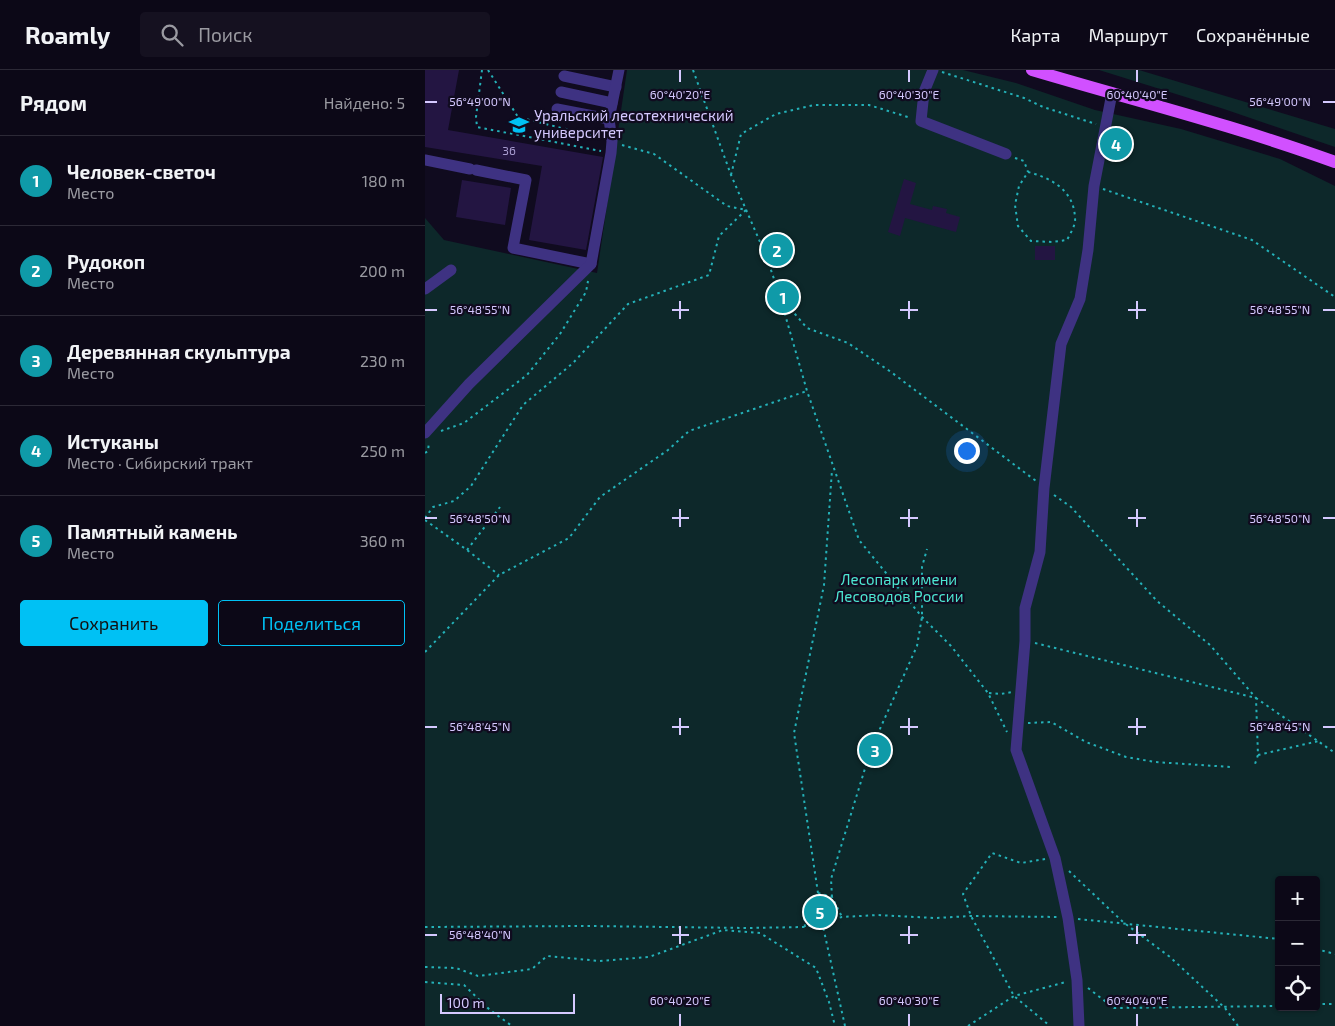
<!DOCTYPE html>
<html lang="ru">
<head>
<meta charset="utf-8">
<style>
	body { margin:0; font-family:"Exo 2",sans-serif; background:#151120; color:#f1f3f6 }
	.controls { position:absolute; right:15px; bottom:15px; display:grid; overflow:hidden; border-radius:5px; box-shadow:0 1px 4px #0004 }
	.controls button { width:45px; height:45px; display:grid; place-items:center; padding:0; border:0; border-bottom:1px solid #2c2936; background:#0c0817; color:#f1f3f6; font:25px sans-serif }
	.scale { position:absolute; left:15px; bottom:12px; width:135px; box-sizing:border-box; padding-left:5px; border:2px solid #d5c9ff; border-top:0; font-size:14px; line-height:18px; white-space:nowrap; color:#d5c9ff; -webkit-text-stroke:4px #100b1f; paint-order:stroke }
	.you { position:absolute; left:541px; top:380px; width:18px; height:18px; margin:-12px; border:4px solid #fff; border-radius:50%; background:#1a73e8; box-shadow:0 0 0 8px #1a73e833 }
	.badge { display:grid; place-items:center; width:32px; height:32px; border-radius:50%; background:#00c1f4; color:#fff; font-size:16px; font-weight:700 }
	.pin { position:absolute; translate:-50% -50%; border:2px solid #fff; box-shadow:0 1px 5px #0006 }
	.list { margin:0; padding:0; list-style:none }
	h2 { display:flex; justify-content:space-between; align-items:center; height:65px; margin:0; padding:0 20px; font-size:21px }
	h2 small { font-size:16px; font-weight:400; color:#9a9aa1 }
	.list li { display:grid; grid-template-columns:32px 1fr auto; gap:15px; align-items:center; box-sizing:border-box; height:90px; padding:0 20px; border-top:1px solid #2c2936 }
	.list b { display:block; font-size:19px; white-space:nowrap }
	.list p { margin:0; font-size:16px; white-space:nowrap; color:#9a9aa1 }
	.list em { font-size:16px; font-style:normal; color:#9a9aa1 }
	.actions { display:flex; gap:10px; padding:15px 20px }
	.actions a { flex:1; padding:11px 0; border:1px solid #00c1f4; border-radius:5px; text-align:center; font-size:18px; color:#00c1f4 }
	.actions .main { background:#00c1f4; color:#111 }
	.icon { flex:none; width:28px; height:28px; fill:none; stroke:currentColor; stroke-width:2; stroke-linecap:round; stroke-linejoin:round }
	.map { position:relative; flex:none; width:910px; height:956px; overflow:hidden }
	header { display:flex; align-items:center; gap:30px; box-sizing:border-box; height:70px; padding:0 25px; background:#0c0817; border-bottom:1px solid #2c2936 }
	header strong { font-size:24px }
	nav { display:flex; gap:28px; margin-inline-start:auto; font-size:18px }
	.search { width:350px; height:45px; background:#151120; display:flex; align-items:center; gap:12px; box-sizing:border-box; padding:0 18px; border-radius:5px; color:#9a9aa1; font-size:19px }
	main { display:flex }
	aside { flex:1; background:#0c0817 }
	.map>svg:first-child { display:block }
	.green { fill:#0d282a; fill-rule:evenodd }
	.building { fill:#231542 }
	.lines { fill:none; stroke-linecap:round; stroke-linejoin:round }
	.path { stroke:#24b1b8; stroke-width:2; stroke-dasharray:2.5 4; stroke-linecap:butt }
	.minor { stroke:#3e3282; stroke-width:11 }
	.major { stroke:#d150ff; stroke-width:12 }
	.ticks { fill:none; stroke:#d5c9ff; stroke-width:2 }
	.labels { text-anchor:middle; stroke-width:4.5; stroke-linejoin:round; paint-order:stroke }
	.number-label { font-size:12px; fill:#a89cd0 }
	.poi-label { font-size:15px; fill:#d5c9ff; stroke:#100b1f; text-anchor:start }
	.park-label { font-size:15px; fill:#4de7d2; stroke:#100b1f }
	.ticks-label { font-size:12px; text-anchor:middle; fill:#d5c9ff; stroke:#100b1f; stroke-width:4.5; stroke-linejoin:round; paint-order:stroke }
</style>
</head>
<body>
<header>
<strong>Roamly</strong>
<div class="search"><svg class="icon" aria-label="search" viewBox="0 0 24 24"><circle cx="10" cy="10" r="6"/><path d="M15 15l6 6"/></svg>Поиск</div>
<nav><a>Карта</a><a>Маршрут</a><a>Сохранённые</a></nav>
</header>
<main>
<aside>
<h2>Рядом<small>Найдено: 5</small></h2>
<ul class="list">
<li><span class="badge" style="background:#0f9aa8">1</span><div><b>Человек-светоч</b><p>Место</p></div><em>180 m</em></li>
<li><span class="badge" style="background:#0f9aa8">2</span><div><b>Рудокоп</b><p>Место</p></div><em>200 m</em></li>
<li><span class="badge" style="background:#0f9aa8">3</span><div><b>Деревянная скульптура</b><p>Место</p></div><em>230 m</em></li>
<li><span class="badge" style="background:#0f9aa8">4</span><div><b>Истуканы</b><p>Место · Сибирский тракт</p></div><em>250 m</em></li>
<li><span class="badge" style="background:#0f9aa8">5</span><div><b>Памятный камень</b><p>Место</p></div><em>360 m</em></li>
</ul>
<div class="actions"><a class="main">Сохранить</a><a>Поделиться</a></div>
</aside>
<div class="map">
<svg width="910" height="956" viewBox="0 0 910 956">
	<rect width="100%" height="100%" fill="#100b1f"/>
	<g class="green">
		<path d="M202 0H501L510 2 511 0H538L591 13 670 40 756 59 855 89 910 116V956H0V148L19 170 172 203ZM854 810H891V937H854Z"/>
		<path d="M674 0H714L910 59V77L799 39Z"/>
	</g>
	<g class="building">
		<path d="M0 0H34L23 60 178 87 161 180 104 170 117 96 0 77Z"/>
		<path d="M479 109 491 113 485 134 507 140 508 136 522 139 521 143 535 147 531 162 480 148 475 166 463 162Z"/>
		<path d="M37 110 86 118 80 155 31 147Z"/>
		<rect x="610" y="176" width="20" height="14"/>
	</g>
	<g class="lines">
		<g class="path">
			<path d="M57 0 51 47 52 57 176 81"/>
			<path d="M63 0 93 47 176 68"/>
			<path d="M268 0 306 105 342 188 355 227 382 321 434 470 497 547 526 576 563 623 582 662"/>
			<path d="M517 2 599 28 618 37 671 54"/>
			<path d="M197 75 229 84 302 136 321 140"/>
			<path d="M590 88 599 91 603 102"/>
			<path d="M603 102C626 108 649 120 650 148 651 155 645 164 642 170L627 172 606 171 593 156 590 135 594 116Z"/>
			<path d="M306 105 316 64 351 44 389 35H444L486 48"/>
			<path d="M678 119 827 170 910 227"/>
			<path d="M343 187 366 165"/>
			<path d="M357 229 382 258 423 273 466 302 611 411"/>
			<path d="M16 361 39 353 102 305 135 264 161 222 163 211"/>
			<path d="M0 383 3 381 4 372"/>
			<path d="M629 425 646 437 732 531 785 575 831 628 833 685 830 694"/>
			<path d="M0 448 8 437 29 431 46 416 98 335 148 293 203 234 284 205 294 166 321 140"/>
			<path d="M0 450 42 480 74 505"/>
			<path d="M42 480 75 437"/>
			<path d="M610 573 831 628 910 683"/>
			<path d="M0 582 74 505 144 468 175 427 243 380 264 361 382 321"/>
			<path d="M564 623 576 624 587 622"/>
			<path d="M603 653 626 652 661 672 701 687 730 692 806 697"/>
			<path d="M833 685 894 671"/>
			<path d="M620 789 596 793 567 783 538 824 546 846 589 926 625 956"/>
			<path d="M644 801 698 852 745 887 800 938 813 956"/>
			<path d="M393 823 369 663 399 515 407 400"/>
			<path d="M393 823 407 827 417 847"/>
			<path d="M407 827 406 809 446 679 492 576 497 547V497L502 479"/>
			<path d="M653 849 854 869"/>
			<path d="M397 852 420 956"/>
			<path d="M0 857 162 856 323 858 380 857 417 847 452 845 510 848 546 846 634 847"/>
			<path d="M380 857C378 839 379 834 393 823"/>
			<path d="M891 879 910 884"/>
			<path d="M0 897 31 898 53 906 107 899 122 886 174 891 224 887 298 860 335 863 391 898 404 932 410 956"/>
			<path d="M0 912 39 915 65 940 87 956"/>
			<path d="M663 918 689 938 854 936"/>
			<path d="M891 934H910"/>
			<path d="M543 956 589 926 641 912"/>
		</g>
		<g class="minor">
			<path d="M508 0 499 22 496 51 581 84"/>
			<path d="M139 6 191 17"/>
			<path d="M136 22 187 33"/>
			<path d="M132 39 184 49"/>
			<path d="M0 90 45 99"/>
			<path d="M51 100 101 110 88 178 166 194"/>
			<path d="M0 219 26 200"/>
			<path d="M0 363 44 314 166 194 186 83 187 71 184 49 194 0"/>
			<path d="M654 956 652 910 643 848 630 788 591 680 600 571V538L615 482 619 418 636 274 655 229 663 180 669 116 687 23"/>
		</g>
		<path class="major" d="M607 0C708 30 811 56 910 92"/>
	</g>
	<path class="ticks" d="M255 0V12M484 0V12M712 0V12M0 32H12M898 32H910M255 231V249M484 231V249M712 231V249M0 240H12M247 240H264M475 240H493M703 240H721M898 240H910M255 439V457M484 439V457M712 439V457M0 448H12M247 448H264M475 448H493M703 448H721M898 448H910M255 648V665M484 648V665M712 648V665M0 657H12M247 657H264M475 657H493M703 657H721M898 657H910M255 856V874M484 856V874M712 856V874M0 865H12M247 865H264M475 865H493M703 865H721M255 944V956M484 944V956M712 944V956"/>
	<defs>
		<symbol id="university-bare" viewBox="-9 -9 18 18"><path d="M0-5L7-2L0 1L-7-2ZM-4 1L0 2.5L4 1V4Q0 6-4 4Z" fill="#00c1f4" stroke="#100b1f" stroke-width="2.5" paint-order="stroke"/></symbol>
	</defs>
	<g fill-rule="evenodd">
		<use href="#university-bare" x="80" y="41" width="28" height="28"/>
	</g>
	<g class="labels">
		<g class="number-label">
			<text x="84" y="85">36</text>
		</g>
		<g class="poi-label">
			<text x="109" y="51">Уральский лесотехнический<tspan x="109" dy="17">университет</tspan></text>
		</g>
		<g class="park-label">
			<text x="474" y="515">Лесопарк имени<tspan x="474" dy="17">Лесоводов России</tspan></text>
		</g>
	</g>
	<g class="ticks-label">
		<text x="255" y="29">60°40'20"E</text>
		<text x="484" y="29">60°40'30"E</text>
		<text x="712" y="29">60°40'40"E</text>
		<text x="55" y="36">56°49'00"N</text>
		<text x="855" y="36">56°49'00"N</text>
		<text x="55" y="244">56°48'55"N</text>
		<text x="855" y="244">56°48'55"N</text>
		<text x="55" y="453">56°48'50"N</text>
		<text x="855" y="453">56°48'50"N</text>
		<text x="55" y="661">56°48'45"N</text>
		<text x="855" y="661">56°48'45"N</text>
		<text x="55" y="869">56°48'40"N</text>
		<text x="255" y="935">60°40'20"E</text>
		<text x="484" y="935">60°40'30"E</text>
		<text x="712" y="935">60°40'40"E</text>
	</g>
</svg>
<div class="controls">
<button>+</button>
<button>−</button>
<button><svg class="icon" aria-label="locate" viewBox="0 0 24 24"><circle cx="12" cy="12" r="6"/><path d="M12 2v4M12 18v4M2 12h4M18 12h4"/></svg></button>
</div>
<div class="scale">100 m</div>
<div class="you"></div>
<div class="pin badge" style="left:358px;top:227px;background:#0f9aa8">1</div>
<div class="pin badge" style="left:352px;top:180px;background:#0f9aa8">2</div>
<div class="pin badge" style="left:450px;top:680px;background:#0f9aa8">3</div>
<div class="pin badge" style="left:691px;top:74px;background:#0f9aa8">4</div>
<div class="pin badge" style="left:395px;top:842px;background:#0f9aa8">5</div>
</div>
</main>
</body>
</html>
